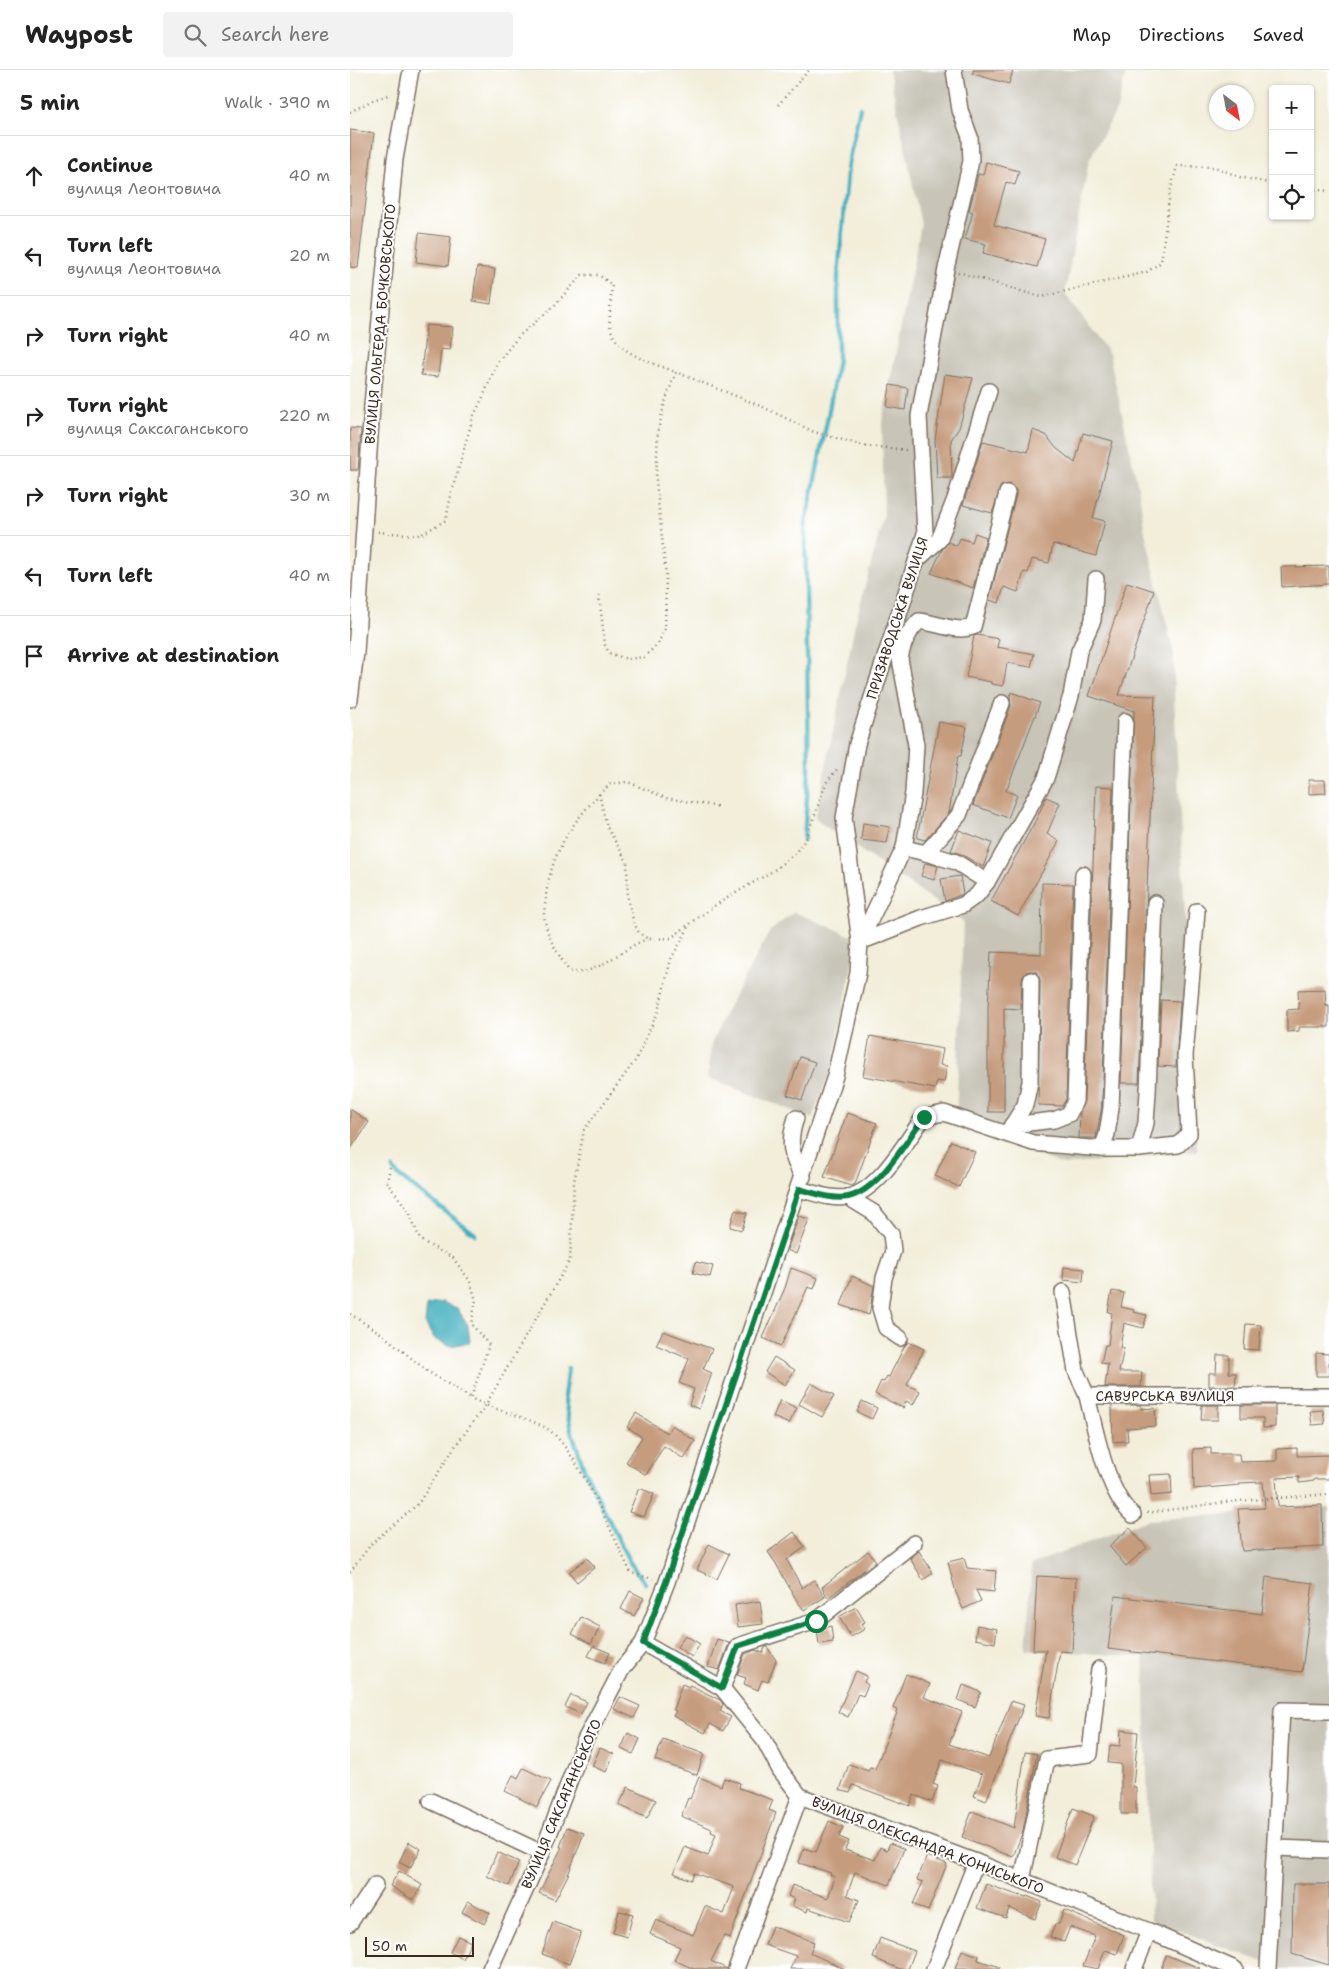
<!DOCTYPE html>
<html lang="en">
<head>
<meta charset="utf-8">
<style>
	body { margin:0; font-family:"Shantell Sans",sans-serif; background:#f2f2f2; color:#222 }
	.controls { position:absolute; right:15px; top:15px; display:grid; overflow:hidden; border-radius:5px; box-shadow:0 1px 4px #0004 }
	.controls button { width:45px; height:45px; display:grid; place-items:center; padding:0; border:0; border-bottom:1px solid #e0e0e0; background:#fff; color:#222; font:25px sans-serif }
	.compass { position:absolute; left:859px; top:15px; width:45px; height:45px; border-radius:50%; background:#fff; box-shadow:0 1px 4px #0004; rotate:148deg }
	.scale { position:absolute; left:15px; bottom:12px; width:109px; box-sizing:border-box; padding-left:5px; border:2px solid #3b2a1e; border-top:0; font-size:14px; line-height:18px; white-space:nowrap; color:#3b2a1e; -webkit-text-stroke:4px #fff; paint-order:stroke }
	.stop { position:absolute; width:15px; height:15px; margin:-11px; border:4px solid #0b8043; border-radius:50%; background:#fff }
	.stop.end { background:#0b8043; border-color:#fff; box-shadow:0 1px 5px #0008 }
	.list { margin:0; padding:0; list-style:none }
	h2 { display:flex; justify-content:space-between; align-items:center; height:65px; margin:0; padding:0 20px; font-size:21px }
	h2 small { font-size:16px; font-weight:400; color:#767676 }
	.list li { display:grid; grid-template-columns:32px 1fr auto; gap:15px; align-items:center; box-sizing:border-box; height:80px; padding:0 20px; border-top:1px solid #e0e0e0 }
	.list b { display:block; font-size:19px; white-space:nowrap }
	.list p { margin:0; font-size:16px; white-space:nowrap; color:#767676 }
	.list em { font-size:16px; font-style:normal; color:#767676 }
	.icon { flex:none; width:28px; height:28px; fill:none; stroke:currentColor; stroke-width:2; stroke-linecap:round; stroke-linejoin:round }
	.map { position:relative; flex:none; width:979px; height:1899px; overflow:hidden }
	header { display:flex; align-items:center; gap:30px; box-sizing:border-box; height:70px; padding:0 25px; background:#fff; border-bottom:1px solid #e0e0e0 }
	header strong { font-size:24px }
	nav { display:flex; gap:28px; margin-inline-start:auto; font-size:18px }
	.search { width:350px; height:45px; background:#f2f2f2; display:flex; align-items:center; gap:12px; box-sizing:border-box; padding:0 18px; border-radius:5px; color:#767676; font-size:19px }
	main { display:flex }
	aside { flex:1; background:#fff }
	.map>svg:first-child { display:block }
	.industrial { fill:#c8c4b8 }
	.water { fill:#40aebd; stroke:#3e6c6e }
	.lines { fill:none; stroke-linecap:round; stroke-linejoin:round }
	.stream { stroke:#40aebd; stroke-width:4.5 }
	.building { fill:#c69c7e }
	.minor-casing { stroke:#7b6f60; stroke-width:18 }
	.path { stroke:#7b6f60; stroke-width:2.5; stroke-dasharray:1 4; stroke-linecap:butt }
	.minor { stroke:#fff; stroke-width:15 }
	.route { stroke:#0b8043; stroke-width:6 }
	.labels { text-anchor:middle; stroke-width:4; stroke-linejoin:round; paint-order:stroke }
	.street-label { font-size:14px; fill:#3b2a1e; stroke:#fff }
</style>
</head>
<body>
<header>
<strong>Waypost</strong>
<div class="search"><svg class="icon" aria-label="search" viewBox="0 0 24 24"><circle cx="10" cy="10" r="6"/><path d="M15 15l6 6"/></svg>Search here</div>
<nav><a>Map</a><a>Directions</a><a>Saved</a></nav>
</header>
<main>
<aside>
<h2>5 min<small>Walk · 390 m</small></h2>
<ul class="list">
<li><svg class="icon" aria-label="ahead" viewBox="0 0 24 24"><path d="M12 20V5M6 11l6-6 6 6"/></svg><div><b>Continue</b><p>вулиця Леонтовича</p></div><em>40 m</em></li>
<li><svg class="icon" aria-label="left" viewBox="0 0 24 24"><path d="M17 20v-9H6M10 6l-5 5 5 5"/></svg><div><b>Turn left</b><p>вулиця Леонтовича</p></div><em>20 m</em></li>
<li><svg class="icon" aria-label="right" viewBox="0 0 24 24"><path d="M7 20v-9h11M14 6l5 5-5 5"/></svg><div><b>Turn right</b></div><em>40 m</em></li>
<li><svg class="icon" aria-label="right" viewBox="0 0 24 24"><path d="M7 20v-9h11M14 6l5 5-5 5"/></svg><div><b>Turn right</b><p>вулиця Саксаганського</p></div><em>220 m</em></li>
<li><svg class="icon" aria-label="right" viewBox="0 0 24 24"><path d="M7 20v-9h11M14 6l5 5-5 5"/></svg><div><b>Turn right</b></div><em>30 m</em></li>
<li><svg class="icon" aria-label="left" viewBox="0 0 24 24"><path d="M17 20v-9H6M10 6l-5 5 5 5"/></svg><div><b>Turn left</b></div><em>40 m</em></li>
<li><svg class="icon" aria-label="arrive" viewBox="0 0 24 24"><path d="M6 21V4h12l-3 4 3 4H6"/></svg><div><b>Arrive at destination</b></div></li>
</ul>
</aside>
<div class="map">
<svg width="979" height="1899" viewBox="0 0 979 1899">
	<rect width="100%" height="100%" fill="#fff"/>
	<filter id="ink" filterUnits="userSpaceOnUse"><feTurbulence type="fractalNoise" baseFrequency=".02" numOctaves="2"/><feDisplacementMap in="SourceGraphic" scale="10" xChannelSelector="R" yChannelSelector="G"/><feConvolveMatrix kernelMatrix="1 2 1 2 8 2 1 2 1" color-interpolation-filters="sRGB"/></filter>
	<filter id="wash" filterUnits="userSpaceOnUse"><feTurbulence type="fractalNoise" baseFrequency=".0096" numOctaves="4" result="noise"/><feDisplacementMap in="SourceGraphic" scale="20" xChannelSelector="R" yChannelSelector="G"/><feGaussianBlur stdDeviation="1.12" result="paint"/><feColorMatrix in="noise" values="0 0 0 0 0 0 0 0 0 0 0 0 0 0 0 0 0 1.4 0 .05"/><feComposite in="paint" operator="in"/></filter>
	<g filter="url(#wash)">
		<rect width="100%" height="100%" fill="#f2eeda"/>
		<g class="industrial">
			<path d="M539 0H776L767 39 739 90 715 223 759 284 790 427 794 458 824 585V627L847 1081 714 1095 606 1056 613 851 465 749 505 554 534 445 532 352 571 155Z"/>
			<path d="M444 842 507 868 483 995 462 1048 358 1008 361 975 375 943 420 861Z"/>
			<path d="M979 1437V1899H932L801 1850 794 1587 676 1579 682 1494 797 1450Z"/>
		</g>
		<path class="water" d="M92 1232 107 1238 118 1255 120 1272 101 1276 84 1269 75 1253 77 1235Z"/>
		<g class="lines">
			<g class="stream">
				<path d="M454 769 459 699 455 458 478 346 488 289V206L498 93 510 38"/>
				<path d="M43 1099 50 1107 125 1164"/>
				<path d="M218 1298 214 1326 221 1360 235 1401 279 1491 295 1513"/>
			</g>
		</g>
		<g id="blocks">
			<g class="building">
				<path d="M623 0H663L659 14 623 4Z"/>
				<path d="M0 60 24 63 8 198 0 197Z"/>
				<path d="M636 92 669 101 665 115 656 112 644 155 695 169 687 197 633 183 636 174 615 169 623 142 619 141 624 121 628 104 633 105Z"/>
				<path d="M69 163 101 167 98 196 66 192Z"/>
				<path d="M127 197 145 199 141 234 123 231Z"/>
				<path d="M76 255 103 257 100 280 91 279 88 307 71 305Z"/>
				<path d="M595 304 623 308 609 358 601 370 602 408H587L585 370Z"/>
				<path d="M540 315 558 318 555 340 537 337Z"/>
				<path d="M0 358 11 359 8 400H0Z"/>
				<path d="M683 360 696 365 706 378 725 393 733 363 763 371 743 448 755 451 746 486 703 474 699 493 682 489 678 503 674 502 668 522 654 517 649 533 639 530 666 425V420L659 414 651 416 642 443 613 435 633 371 678 382Z"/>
				<path d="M625 463 636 467 623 518 581 503 592 480 598 472 607 476 610 468 622 472Z"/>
				<path d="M979 496V514L932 517 931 497Z"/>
				<path d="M777 512 804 521 769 625 805 626 789 1013H771L784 641 739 626Z"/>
				<path d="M627 565 649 569 647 577 684 584 681 597 657 593 653 616 641 614V612L616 607 624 566Z"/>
				<path d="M661 622 690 633 656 721 667 725 658 748 623 735 661 636 660 627Z"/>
				<path d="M589 652 617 657 611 686H608L599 743 575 770 567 768Z"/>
				<path d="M959 710H975L976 723 959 724Z"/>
				<path d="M746 716 763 717 753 1012 751 1041 746 1068H729L730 1042 734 1031Z"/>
				<path d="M696 727 710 733 697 764 709 771 668 846 641 831 686 750Z"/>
				<path d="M513 753 540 757 537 773 511 770Z"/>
				<path d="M609 760 642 773 633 797 611 784 601 781Z"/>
				<path d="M575 793 588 796 584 810 571 806Z"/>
				<path d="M610 806 613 824 595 831 591 809Z"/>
				<path d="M692 813 723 814 716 1029 712 1036 688 1035 690 910 686 902 681 901 676 902 672 909 671 939 654 938V1042H638V938L641 882 691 884Z"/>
				<path d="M975 919 976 936H979V957H949V961L937 962V940L949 939 948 920Z"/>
				<path d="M811 930 830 931 826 997 808 996Z"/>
				<path d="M520 966 593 979 590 995 597 996 594 1012 587 1011 585 1019 513 1006Z"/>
				<path d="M450 987 465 992 452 1030 437 1025Z"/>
				<path d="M0 1039 19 1052 0 1080Z"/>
				<path d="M497 1043 527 1053 505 1114 501 1116 474 1107Z"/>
				<path d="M601 1071 625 1082 609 1117 585 1106Z"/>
				<path d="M385 1140 397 1143 392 1160 380 1157Z"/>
				<path d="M449 1146 459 1149 446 1184 437 1180Z"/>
				<path d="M346 1192 363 1196 360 1207 343 1203Z"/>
				<path d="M714 1197 734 1199 733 1212 713 1210Z"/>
				<path d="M441 1198 468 1208 464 1219 458 1217 431 1276 413 1268 435 1218Z"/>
				<path d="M502 1206 524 1216 519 1245 491 1235Z"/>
				<path d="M762 1221 774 1223 771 1237 784 1240 783 1242 797 1245 793 1258 774 1253 770 1278H774L769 1302H792L791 1317H755L758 1294 751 1293 755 1275H758L762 1243 758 1242Z"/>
				<path d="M896 1254 911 1255 909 1280 894 1279Z"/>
				<path d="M313 1261 362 1279 353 1299 362 1303 349 1339 339 1335 344 1319 329 1313 339 1289 306 1275Z"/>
				<path d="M558 1272 574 1279 557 1315 570 1321 563 1335 556 1331 553 1338 525 1324 531 1311 534 1312 537 1306 539 1307 554 1277Z"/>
				<path d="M966 1283 979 1284V1306H966Z"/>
				<path d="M867 1285H879V1303H886L885 1316H859V1303H866Z"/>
				<path d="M424 1287 445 1300 435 1315 415 1302Z"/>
				<path d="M461 1313 484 1326 472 1347 449 1334Z"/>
				<path d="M430 1330 447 1338 439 1354 423 1347Z"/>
				<path d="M512 1331 527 1338 522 1349 507 1342Z"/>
				<path d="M762 1335H791V1339L805 1338 806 1356 777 1358 778 1371 763 1372Z"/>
				<path d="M852 1335H868V1350H851Z"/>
				<path d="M891 1335H925V1357L913 1358V1348H891Z"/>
				<path d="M973 1340 975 1354 962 1355 960 1341Z"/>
				<path d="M286 1343 317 1363 322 1355 345 1371 334 1389 314 1376 296 1405 276 1392 292 1367 277 1357Z"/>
				<path d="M861 1378V1384H889L890 1392 927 1391V1379L947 1378V1386L979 1385V1409H964V1411L949 1413V1407L926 1408 928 1437 972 1435 973 1477 892 1481 888 1439 915 1438 913 1412 890 1413V1415L844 1419 843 1379Z"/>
				<path d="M821 1404 822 1424 801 1426 799 1405Z"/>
				<path d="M289 1418 304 1424 294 1447 279 1442Z"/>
				<path d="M780 1458 797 1478 776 1496 759 1476Z"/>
				<path d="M444 1462 455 1477 437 1490 452 1518 464 1510 475 1527 454 1540 447 1531 425 1492 418 1482Z"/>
				<path d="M359 1474 379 1484 367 1509 347 1500Z"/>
				<path d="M518 1481 526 1491 478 1528 472 1517Z"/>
				<path d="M569 1481 583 1503 573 1510 560 1488Z"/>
				<path d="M237 1488 245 1497 227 1512 219 1502Z"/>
				<path d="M614 1488 617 1498 646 1501 644 1522 626 1520 631 1531 613 1539 606 1523 598 1492Z"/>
				<path d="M687 1506 726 1508 722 1582 710 1581 699 1648 685 1646 696 1580H683Z"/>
				<path d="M916 1507 963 1513 952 1602 758 1579 765 1526 912 1544Z"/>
				<path d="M280 1521 294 1528 284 1546 271 1539Z"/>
				<path d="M410 1531 413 1554 388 1557 385 1535Z"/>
				<path d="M506 1537 515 1552 511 1554 515 1559 501 1567 489 1547Z"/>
				<path d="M231 1547 250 1557 241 1574 222 1564Z"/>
				<path d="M627 1555 647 1559 645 1573 625 1569Z"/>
				<path d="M481 1556 483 1572 469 1574 467 1560Z"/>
				<path d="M335 1565 350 1574 342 1587 327 1577Z"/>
				<path d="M367 1569 379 1573 369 1600 358 1597Z"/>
				<path d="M243 1576 260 1583 255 1593 238 1586Z"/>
				<path d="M415 1577H417L426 1590 418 1612 412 1610 408 1620 394 1614 396 1608 387 1605 395 1584 405 1580 413 1583Z"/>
				<path d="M506 1601 517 1606 514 1612 518 1615 513 1626 508 1624 498 1647 488 1642Z"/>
				<path d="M556 1604 580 1614 574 1627 612 1642 599 1674 639 1688 661 1631 674 1635 636 1731 624 1726 632 1704 592 1690 583 1714 588 1716 582 1732 564 1725 560 1736 503 1715 500 1723 490 1720 499 1694 518 1701 520 1697 525 1699 548 1640 543 1638Z"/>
				<path d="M332 1614 339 1617 340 1615 370 1630 373 1634 370 1641 381 1647 373 1661 360 1654 355 1663 323 1646 326 1641 323 1639Z"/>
				<path d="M613 1615 631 1622 625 1637 608 1630Z"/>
				<path d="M221 1625 237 1632 231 1644 215 1637Z"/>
				<path d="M270 1627 290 1636 284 1648 264 1639Z"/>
				<path d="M771 1660 788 1662 783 1717H786V1744H771V1694L758 1693 760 1675 770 1676Z"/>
				<path d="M278 1663 290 1669 283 1684 271 1679Z"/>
				<path d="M313 1669 354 1684 347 1705 305 1690Z"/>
				<path d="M250 1678 264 1684 256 1702 242 1696Z"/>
				<path d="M675 1682 687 1684 673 1761 663 1787 612 1767 622 1741 664 1758Z"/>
				<path d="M173 1698 201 1711 187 1737 155 1721 163 1705 168 1708Z"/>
				<path d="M349 1707 371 1716 374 1708 390 1713 389 1718 423 1730 419 1740 426 1743 380 1868 374 1866 361 1891 377 1899H344L324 1890 330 1877 300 1864 306 1850 343 1865 355 1836 374 1844 384 1817 344 1803 341 1810 324 1803 335 1777 358 1786 366 1764 361 1762 362 1759 331 1746 338 1728 340 1729Z"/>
				<path d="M278 1717 306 1730 297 1748 269 1735Z"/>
				<path d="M723 1738 744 1746 725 1795 705 1787Z"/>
				<path d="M479 1751 493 1757 489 1767 499 1771 495 1780 525 1790 530 1777 537 1780 540 1773 554 1779 539 1815 505 1802 497 1825 509 1830 499 1852 458 1838 457 1842 442 1836 445 1829 438 1826 442 1815 478 1828 485 1807 480 1805 481 1803 449 1793 454 1778 466 1782Z"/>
				<path d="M217 1757 234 1763 218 1805 205 1830 189 1823 212 1777H210Z"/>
				<path d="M59 1772 71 1779 60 1798 49 1792Z"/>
				<path d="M147 1782 169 1792 159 1816 137 1806Z"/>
				<path d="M577 1786 597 1794 578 1841 563 1834 573 1812 567 1810Z"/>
				<path d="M49 1801 72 1815 63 1830 40 1816Z"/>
				<path d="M636 1814 670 1826V1825L676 1827 677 1826 692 1832 685 1849 659 1838 656 1848 627 1838Z"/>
				<path d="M943 1814H979V1895L942 1884Z"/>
				<path d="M118 1831 140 1843 134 1854 112 1842Z"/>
				<path d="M714 1840 774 1865 767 1884 755 1880 748 1899 733 1896 745 1866 720 1857 714 1872 700 1867 706 1853 709 1854Z"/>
				<path d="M269 1841 283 1844 277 1867 263 1863Z"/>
				<path d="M203 1852 231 1862 219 1894 192 1884Z"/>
				<path d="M422 1856 464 1872 460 1883 495 1899H440L446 1886 415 1875Z"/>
				<path d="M108 1866 121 1872 113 1889 100 1882Z"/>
				<path d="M530 1868 565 1881 558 1899H550L523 1888Z"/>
				<path d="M612 1880 629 1886 628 1890 650 1897 649 1899H605Z"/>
				<path d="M816 1885 850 1898 849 1899H811Z"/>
			</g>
		</g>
	</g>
	<g filter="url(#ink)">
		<use href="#blocks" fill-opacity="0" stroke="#7b6f60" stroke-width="1"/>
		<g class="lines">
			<defs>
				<g id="minor">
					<path d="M568 489 589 470 605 429 639 321"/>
					<path d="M0 629 6 582 22 335 45 89 61 0"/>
					<path d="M554 778 576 783 606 792 637 812"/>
					<path d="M576 783 609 745 652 633"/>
					<path d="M510 872 554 778 563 723 566 675 550 589C553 573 558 562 569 551 587 553 606 563 623 557L657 423"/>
					<path d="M510 872 571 848 613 835 627 825 637 812 696 708 721 626 729 581 743 550 746 509"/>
					<path d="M446 1048C438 1071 440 1086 453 1107"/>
					<path d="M662 1055 704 1050 719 1044 725 1031 733 804"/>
					<path d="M659 1060 675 1035 680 1012 681 910"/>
					<path d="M752 1079 757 1064 761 1038 775 651"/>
					<path d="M789 1079 796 1053 798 1022 805 833"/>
					<path d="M449 1119C464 1123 482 1130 498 1127 530 1120 556 1071 574 1047L594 1043 683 1073 752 1079H789L828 1075 839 1064 835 986 847 841"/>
					<path d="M498 1127 524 1143 541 1164 543 1181 534 1208 530 1238 536 1258 550 1268"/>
					<path d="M713 1222 726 1301 737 1326"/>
					<path d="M783 1445C757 1425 745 1358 737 1326H979"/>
					<path d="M293 1573 372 1618 414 1670 430 1700 450 1726 626 1792 799 1861 885 1899"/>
					<path d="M372 1618 388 1576 466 1551 564 1473"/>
					<path d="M81 1731 192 1783"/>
					<path d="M925 1778 979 1780"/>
					<path d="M672 1810 697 1689 740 1684 749 1599"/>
					<path d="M0 1853 25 1815"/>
					<path d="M140 1899 192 1783 235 1670 272 1599 293 1573 317 1512 485 1006 508 903 510 872 494 748 507 674 575 464 569 346 596 199 621 91 620 67 610 40 604 0"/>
					<path d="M386 1899 450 1726"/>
					<path d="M584 1899 626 1792"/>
					<path d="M784 1899 799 1861"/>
					<path d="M918 1899 932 1640 979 1641"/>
				</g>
			</defs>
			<use href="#minor" class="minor-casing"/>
			<g class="path">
				<path d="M428 35 459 0"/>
				<path d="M0 42 23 30 41 24"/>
				<path d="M960 119 979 121"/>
				<path d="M608 202 691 227 797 202 811 192 820 122 827 96 865 97 890 107 923 114"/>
				<path d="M28 462 70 465 96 450 101 425 123 347 134 325 147 293 169 266 202 238 232 205H249L262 215C261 228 259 241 260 254 263 284 302 292 325 302"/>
				<path d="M249 525 255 575 259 583 277 589 294 587 308 574 315 559 316 506 306 411 308 360 315 332 326 302 413 337 464 362 511 375 556 380"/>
				<path d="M249 724 257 757 277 792 278 831 284 853 289 863 298 869 321 868 364 836 423 801 445 783 456 769 476 713 488 698"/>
				<path d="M298 869C273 876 245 909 219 901 208 884 196 866 194 845 194 839 196 832 196 826 201 780 227 745 260 714L278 712 316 728 370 737"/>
				<path d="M40 1097 37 1113 59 1141 70 1170 103 1188 120 1211 126 1230 121 1254 139 1275 121 1328C145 1341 173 1345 196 1358 226 1376 264 1469 281 1503L303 1509"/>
				<path d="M0 1244 32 1264 77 1301 121 1328"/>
				<path d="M797 1443 875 1432 979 1424"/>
				<path d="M0 1502 22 1473 68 1434 104 1378 135 1336 220 1190 224 1112 234 1060 285 991 308 942 321 889 340 855"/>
			</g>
			<use href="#minor" class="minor"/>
		</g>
	</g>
	<g class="lines" filter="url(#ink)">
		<path class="route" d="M466 1551 388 1576 372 1618 293 1573 316 1512 449 1119C464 1123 482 1130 498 1127 530 1120 556 1071 574 1047"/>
	</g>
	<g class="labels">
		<g class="street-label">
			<text transform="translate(30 254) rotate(-85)" y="5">ВУЛИЦЯ ОЛЬГЕРДА БОЧКОВСЬКОГО</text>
			<text transform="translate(547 548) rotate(-72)" y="5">ПРИЗАВОДСЬКА ВУЛИЦЯ</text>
			<text x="815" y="1331">САВУРСЬКА ВУЛИЦЯ</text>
			<text transform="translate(211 1734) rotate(-67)" y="5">ВУЛИЦЯ САКСАГАНСЬКОГО</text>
			<text transform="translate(578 1775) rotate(21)" y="5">ВУЛИЦЯ ОЛЕКСАНДРА КОНИСЬКОГО</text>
		</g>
	</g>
</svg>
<div class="controls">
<button>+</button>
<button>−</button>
<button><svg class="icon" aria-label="locate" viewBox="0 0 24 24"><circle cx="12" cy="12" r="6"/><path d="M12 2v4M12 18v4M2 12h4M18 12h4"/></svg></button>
</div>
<svg class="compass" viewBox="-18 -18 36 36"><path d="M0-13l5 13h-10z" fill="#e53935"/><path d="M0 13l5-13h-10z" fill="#767676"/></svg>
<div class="scale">50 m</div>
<div class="stop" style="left:466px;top:1551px"></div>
<div class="stop end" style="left:574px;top:1047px"></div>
</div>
</main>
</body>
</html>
